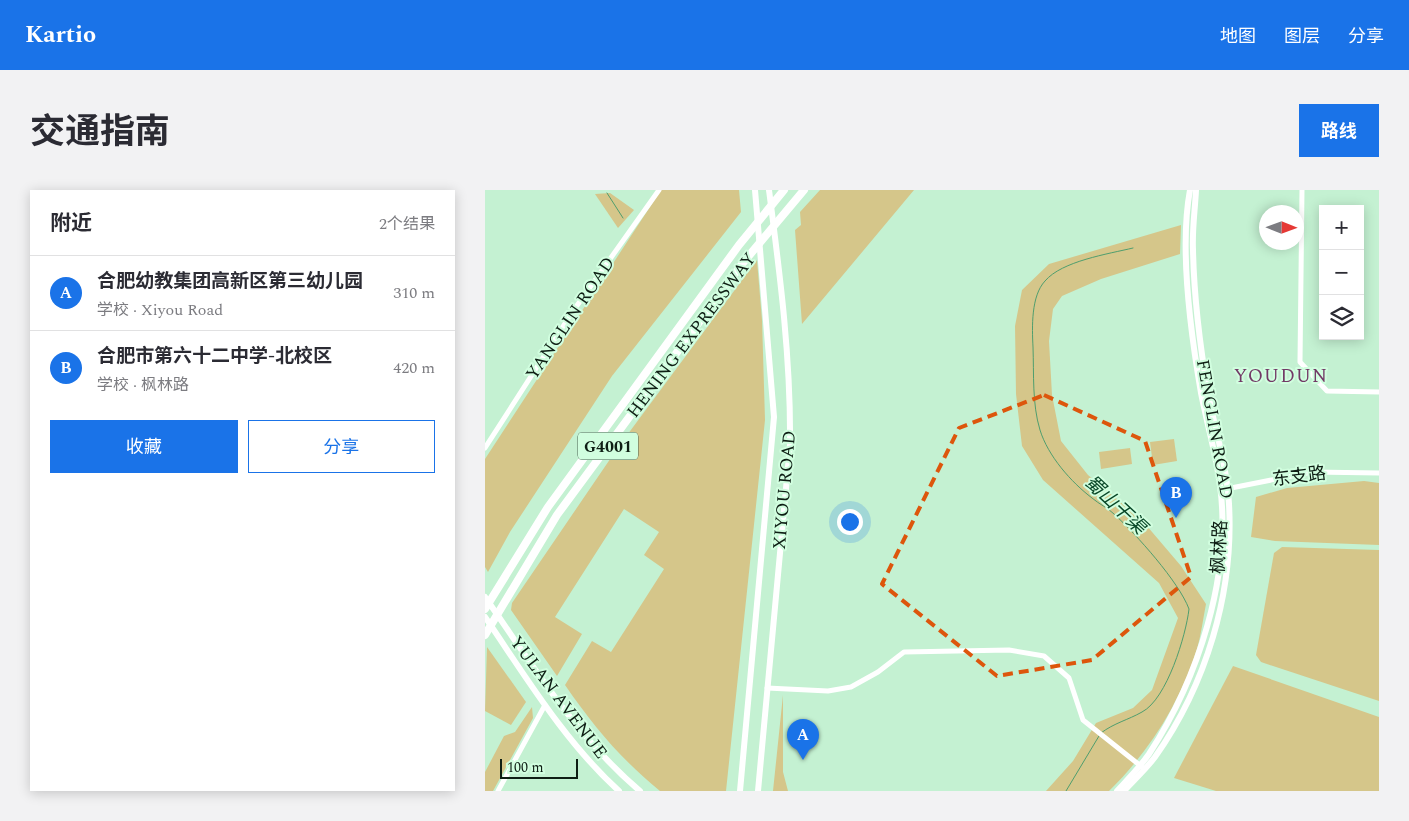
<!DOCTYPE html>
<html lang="zh">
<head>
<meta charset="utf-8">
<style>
	body { margin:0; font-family:Spectral,"Noto Sans SC",serif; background:#f2f2f3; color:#2b2b33 }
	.controls { position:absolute; right:15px; top:15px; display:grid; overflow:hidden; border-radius:0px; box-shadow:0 2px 12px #0003 }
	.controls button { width:45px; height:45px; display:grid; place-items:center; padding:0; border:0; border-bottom:1px solid #e1e1e2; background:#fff; color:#2b2b33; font:25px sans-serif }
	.compass { position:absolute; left:774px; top:15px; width:45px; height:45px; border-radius:50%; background:#fff; box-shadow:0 2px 12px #0003; rotate:91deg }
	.scale { position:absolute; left:15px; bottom:12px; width:78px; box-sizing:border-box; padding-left:5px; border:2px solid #0e1e14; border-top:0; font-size:14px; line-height:18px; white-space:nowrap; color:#0e1e14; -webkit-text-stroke:4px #d1fedf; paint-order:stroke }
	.you { position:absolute; left:364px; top:331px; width:18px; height:18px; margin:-12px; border:4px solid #fff; border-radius:50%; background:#1a73e8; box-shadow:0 0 0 8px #1a73e833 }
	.badge { display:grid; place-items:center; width:32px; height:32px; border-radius:50%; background:#1a73e8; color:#fff; font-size:16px; font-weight:700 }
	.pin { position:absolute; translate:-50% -41px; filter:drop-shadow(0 1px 2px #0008) }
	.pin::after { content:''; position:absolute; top:26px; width:18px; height:15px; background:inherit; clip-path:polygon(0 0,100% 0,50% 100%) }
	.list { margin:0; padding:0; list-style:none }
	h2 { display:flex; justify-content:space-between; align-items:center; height:65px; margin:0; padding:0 20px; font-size:21px }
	h2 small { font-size:16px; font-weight:400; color:#7c7c81 }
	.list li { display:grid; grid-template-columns:32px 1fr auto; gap:15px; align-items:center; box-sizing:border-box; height:75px; padding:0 20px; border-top:1px solid #e1e1e2 }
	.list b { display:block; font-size:19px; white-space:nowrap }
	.list p { margin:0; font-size:16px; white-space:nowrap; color:#7c7c81 }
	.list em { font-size:16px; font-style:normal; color:#7c7c81 }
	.actions { display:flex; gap:10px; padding:15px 20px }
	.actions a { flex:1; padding:11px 0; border:1px solid #1a73e8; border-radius:0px; text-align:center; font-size:18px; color:#1a73e8 }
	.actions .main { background:#1a73e8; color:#fff }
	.icon { flex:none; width:28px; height:28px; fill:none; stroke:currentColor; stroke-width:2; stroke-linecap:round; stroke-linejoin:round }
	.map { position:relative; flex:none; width:894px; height:601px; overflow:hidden; border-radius:0px }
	header { display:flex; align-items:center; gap:30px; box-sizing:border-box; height:70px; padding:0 25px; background:#1a73e8; color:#fff }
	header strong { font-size:24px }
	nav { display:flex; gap:28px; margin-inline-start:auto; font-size:18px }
	.intro { display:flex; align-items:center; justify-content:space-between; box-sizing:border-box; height:120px; padding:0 30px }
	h1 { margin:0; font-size:35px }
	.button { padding:12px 22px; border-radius:0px; background:#1a73e8; color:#fff; font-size:18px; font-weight:700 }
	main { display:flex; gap:30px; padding:0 30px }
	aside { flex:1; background:#fff; border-radius:0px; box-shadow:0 2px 12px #0003 }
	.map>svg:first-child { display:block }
	.green { fill:#d5c68a }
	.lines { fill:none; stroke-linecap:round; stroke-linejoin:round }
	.stream { stroke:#4f9e6e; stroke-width:1 }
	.minor { stroke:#fff; stroke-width:5 }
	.major { stroke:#fff; stroke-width:6 }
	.highway { stroke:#fff; stroke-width:8 }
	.marked { fill:none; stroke:#dd560c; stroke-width:4; stroke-dasharray:10 6; stroke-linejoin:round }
	.labels { text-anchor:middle; stroke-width:4; stroke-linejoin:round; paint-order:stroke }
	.shield { fill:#d1fedf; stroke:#486151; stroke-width:1 }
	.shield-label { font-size:16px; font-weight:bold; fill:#0e1e14 }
	.street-label { font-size:18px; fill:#0e1e14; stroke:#d1fedf }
	.neighbourhood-label { font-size:19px; letter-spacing:1px; fill:#723966; stroke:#d1fedf }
	.water-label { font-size:19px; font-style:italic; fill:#094828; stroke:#d1fedf }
</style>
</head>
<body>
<header>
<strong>Kartio</strong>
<nav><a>地图</a><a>图层</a><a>分享</a></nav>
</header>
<div class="intro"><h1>交通指南</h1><a class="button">路线</a></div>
<main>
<aside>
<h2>附近<small>2个结果</small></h2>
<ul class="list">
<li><span class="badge">A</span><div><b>合肥幼教集团高新区第三幼儿园</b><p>学校 · Xiyou Road</p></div><em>310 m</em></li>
<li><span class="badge">B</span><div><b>合肥市第六十二中学-北校区</b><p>学校 · 枫林路</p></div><em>420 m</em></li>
</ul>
<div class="actions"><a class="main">收藏</a><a>分享</a></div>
</aside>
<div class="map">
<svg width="894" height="601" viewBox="0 0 894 601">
	<rect width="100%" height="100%" fill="#c4f1d2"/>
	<g class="green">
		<path d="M176 0H254L256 22 127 186 25 342 3 382 0 377V269Z"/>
		<path d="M335 0H429L317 134 310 40 316 35 315 22Z"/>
		<path d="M125 3 149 20 133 38 110 4Z"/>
		<path d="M696 35 695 64 616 89 577 106 568 119 564 151 567 205 576 251 603 285 656 329 696 376 721 414C718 429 716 445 712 459 695 513 664 562 624 601H561L588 571 611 533 648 518 667 500 693 428 674 393 558 290 537 256 531 204 530 136 537 100 564 74Z"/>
		<path d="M272 70 277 130 280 230 241 601H175C135 568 109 537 80 495L107 451 126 462 179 379 159 365 174 342 139 319 70 427 97 444 72 486 26 420 27 413 134 256Z"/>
		<path d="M689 249 692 271 668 275 665 252Z"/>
		<path d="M645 258 647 274 616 279 614 262Z"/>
		<path d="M879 291 894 293V355L790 351 766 347 771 307 802 298Z"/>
		<path d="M797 357 894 360V511L776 472 771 465 789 363Z"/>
		<path d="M2 457 41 512 26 535 0 521Z"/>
		<path d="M748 476 894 527V601H731L689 588Z"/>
		<path d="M298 505V582L303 601H288Z"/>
		<path d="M47 517 48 528 8 601H0V582L19 546 30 542Z"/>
	</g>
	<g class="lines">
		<g class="stream">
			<path d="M122 3 138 28"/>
			<path d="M616 543C629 533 643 530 657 522 682 509 701 445 704 419 694 392 651 344 629 324 623 318 614 314 607 308 586 292 563 266 555 240 547 214 549 184 548 157 547 137 546 106 560 91 577 71 623 64 648 58"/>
			<path d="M581 601 614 546"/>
		</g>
		<g class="minor">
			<path d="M817 0 815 172 842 201 894 202"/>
			<path d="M0 258 86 124 174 0"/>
			<path d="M741 299 827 282 894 283"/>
			<path d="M282 498 343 501 366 497 393 482 419 462 524 460 559 466 584 488 598 530 657 577"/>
			<path d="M13 601 60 515"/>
		</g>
		<g class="major">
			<path d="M0 407C47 474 92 548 155 601"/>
			<path d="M0 427C41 487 80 552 134 601"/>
			<path d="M255 601 289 227 270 0"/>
			<path d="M273 601 305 255C306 169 295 85 284 0"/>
			<path d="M632 601C643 589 655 577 664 564 713 489 747 386 735 295 731 264 722 234 716 203 706 145 694 58 705 0"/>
			<path d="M639 601C649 590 661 579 670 567 721 495 749 403 744 314 742 276 730 240 723 203 715 156 709 108 708 60 707 40 710 20 711 0"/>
		</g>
		<g class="highway">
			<path d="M0 419 63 317 254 55 299 0"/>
			<path d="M0 445 72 325 257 74 319 0"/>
		</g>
	</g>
	<path class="marked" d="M559 205 660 251 706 387 607 470 512 486 397 394 474 238Z"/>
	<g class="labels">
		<rect class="shield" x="93" y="242.5" width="60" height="27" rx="4"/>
		<g class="shield-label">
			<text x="123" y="262">G4001</text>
		</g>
		<g class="street-label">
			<text transform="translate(85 128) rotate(-56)" y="6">YANGLIN ROAD</text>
			<text transform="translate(206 145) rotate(-53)" y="6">HENING EXPRESSWAY</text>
			<text transform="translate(730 239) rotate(80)" y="6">FENGLIN ROAD</text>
			<text transform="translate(814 286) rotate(-7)" y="6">东支路</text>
			<text transform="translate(299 300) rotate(-85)" y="6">XIYOU ROAD</text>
			<text transform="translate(734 357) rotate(-87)" y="6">枫林路</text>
			<text transform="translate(74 507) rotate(53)" y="6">YULAN AVENUE</text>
		</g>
		<g class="neighbourhood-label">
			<text x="796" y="192">YOUDUN</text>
		</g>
		<g class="water-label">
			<text transform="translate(631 314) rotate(43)" y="7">蜀山干渠</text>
		</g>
	</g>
</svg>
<div class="controls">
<button>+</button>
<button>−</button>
<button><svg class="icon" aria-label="layers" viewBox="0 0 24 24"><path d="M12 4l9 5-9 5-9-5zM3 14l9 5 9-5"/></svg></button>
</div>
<svg class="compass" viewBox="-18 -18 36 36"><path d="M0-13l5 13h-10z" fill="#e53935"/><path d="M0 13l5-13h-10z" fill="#7c7c81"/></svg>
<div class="scale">100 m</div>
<div class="you"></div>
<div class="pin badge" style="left:318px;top:570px">A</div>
<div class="pin badge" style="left:691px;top:328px">B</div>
</div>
</main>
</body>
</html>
